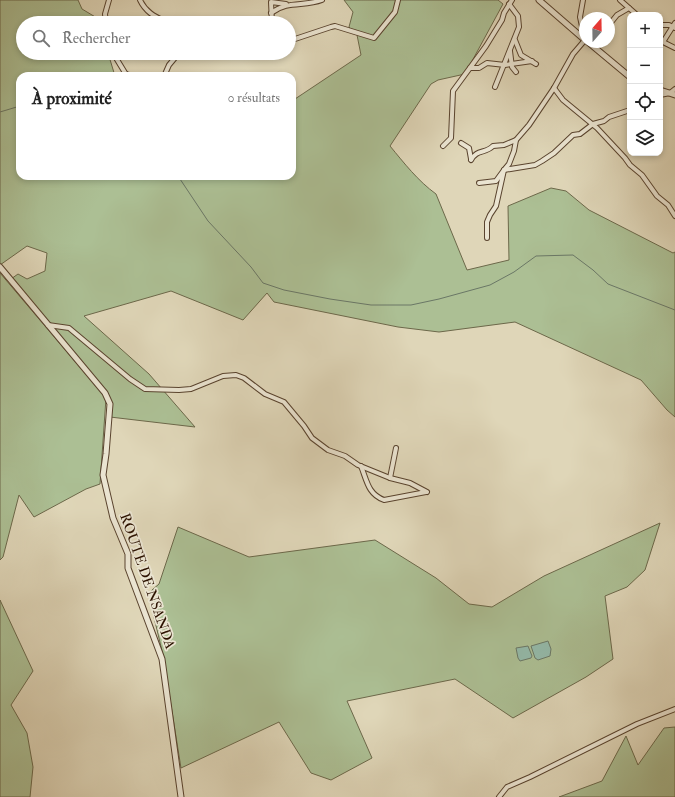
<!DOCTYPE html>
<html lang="fr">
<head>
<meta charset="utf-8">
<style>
	body { margin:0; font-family:"IM FELL Double Pica",serif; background:#f6f6f6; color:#222 }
	.controls { position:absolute; right:12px; top:12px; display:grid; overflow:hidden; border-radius:8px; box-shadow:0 2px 6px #0003 }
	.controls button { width:36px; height:36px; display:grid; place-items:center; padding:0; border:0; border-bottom:1px solid #e0e0e0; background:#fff; color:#222; font:20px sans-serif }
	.compass { position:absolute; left:579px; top:12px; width:36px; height:36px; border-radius:50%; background:#fff; box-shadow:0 2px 6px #0003; rotate:20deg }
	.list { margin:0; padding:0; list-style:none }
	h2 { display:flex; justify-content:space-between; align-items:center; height:52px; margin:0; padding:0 16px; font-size:17px }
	h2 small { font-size:13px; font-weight:400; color:#767676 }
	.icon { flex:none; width:22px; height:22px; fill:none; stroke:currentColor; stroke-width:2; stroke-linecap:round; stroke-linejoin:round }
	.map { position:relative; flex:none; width:675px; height:797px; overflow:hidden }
	.search { position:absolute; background:#fff; box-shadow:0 2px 6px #0003; left:16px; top:16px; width:280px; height:44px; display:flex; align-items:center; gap:10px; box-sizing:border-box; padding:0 14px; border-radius:22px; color:#767676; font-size:15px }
	.panel { position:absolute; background:#fff; box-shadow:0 2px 6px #0003; left:16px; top:72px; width:280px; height:108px; border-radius:12px }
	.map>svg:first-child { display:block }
	.green { fill:#acbf94; stroke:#6c684a }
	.water { fill:#94baaa; stroke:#6a7766 }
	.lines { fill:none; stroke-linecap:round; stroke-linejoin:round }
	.stream { stroke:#6a7766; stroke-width:1 }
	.minor-casing { stroke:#59432e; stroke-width:6 }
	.tertiary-casing { stroke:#59432e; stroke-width:7 }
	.minor { stroke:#eae4d1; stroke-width:4 }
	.tertiary { stroke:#eae4d1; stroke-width:5 }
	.labels { text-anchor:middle; stroke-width:3.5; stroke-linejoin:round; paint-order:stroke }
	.street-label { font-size:14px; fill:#2c1200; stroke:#eae4d1 }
</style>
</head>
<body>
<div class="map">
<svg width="675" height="797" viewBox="0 0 675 797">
	<rect width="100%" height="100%" fill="#dfd6b8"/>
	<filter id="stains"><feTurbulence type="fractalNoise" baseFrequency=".005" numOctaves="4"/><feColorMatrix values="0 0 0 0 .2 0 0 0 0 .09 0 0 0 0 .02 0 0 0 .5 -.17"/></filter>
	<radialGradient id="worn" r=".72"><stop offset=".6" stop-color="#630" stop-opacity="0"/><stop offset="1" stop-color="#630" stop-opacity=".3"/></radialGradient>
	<g class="green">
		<path d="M0 0H78L82 9 97 18 98 23H23V53H108L115 76H20V176H292V101L361 55 357 35 349 27 353 12 344 0H498L503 4 465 74 438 80 431 84 390 146C404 163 418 181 436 194L467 270 509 260 508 206 551 188 566 191 589 210 673 253 675 252V417L667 410 641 380 515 322 439 332 398 327 274 302 267 293 243 320 171 291 84 316 149 374 195 427 110 417 111 404 11 279 18 274 27 279 45 271 47 253 27 246 0 265Z"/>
		<path d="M0 273 106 398 100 484 86 489 34 517 19 495 3 557 0 560Z"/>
		<path d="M660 523 645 570 627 587 605 596 613 659 586 677 513 718 455 679 347 701 372 758 331 780 311 773 279 722 181 768 163 655 152 609V590L159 584 178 527 249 557 375 540 436 578 469 604 492 607 544 576Z"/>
		<path d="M0 600 33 671 11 705 27 733 33 767 30 797H0Z"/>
		<path d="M675 727V797H559L602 781 626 736 638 765 664 728Z"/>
	</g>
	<g class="water">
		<path d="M548 641 551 649 550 656 538 660 535 658 531 646Z"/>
		<path d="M528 646 532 656 531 658 520 661 518 658 516 648Z"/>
	</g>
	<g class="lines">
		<g class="stream">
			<path d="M0 112 20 106"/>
			<path d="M178 176 208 221 251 267 263 283 284 290 330 299 371 305H411L439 299 490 285 514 272 536 256 573 255 593 270 608 284 675 310"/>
		</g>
		<defs>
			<g id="minor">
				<path d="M140 0C146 13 156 17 168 23"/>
				<path d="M583 0 580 17 585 40"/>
				<path d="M620 0 629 8"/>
				<path d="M271 13C288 0 304 7 322 0"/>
				<path d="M106 23 105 14 109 0"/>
				<path d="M272 23 271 2 286 4"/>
				<path d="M609 25 617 15 629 8 637 15"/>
				<path d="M660 25H669L675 28"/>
				<path d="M515 40 521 55 536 64"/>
				<path d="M289 41 331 27 335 26 374 38 395 12 398 0"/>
				<path d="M660 41 663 42 675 23"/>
				<path d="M663 42 675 48"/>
				<path d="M510 51 512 67 516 72"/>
				<path d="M113 53 127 76"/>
				<path d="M470 68H479L487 63 505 65 532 61"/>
				<path d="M125 74 133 76"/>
				<path d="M162 76 165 74 169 65 179 53"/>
				<path d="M495 87 519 27 518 16 509 4"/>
				<path d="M554 88 563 100 597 128 625 158 630 165 642 175 657 196 668 205 675 216"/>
				<path d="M660 95 670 93 675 89"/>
				<path d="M461 143 469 148 471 159"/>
				<path d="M443 146 451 138 453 91 486 46 502 20 504 13 512 0"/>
				<path d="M471 160C477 149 485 154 493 146L504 145 516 140"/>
				<path d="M504 170 509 164 514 151 516 140 529 125 554 88 573 54 585 40"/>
				<path d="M504 170 535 165 542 161 554 153 573 135 580 134 593 124 604 121 609 117 630 110"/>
				<path d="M479 183 496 181 504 170 496 206 490 215 487 222V238"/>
				<path d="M48 325 69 328 130 379 145 389 179 390 191 389 223 376 236 375 244 378 265 394 284 402 304 426 312 438 328 450 345 456 358 465 390 478 410 483 427 492"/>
				<path d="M361 466C367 481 368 494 384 500L426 492"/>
				<path d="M390 478 396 448"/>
				<path d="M499 797 507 787 530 777 637 724 675 709"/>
			</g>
			<g id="tertiary">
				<path d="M539 0 585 40"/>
				<path d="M588 42 630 77"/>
				<path d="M660 90 675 95"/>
				<path d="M0 267 105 393 110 404 106 454 103 475 113 518 128 554V568L162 659 181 797"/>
			</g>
		</defs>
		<use href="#minor" class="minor-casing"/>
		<use href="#tertiary" class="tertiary-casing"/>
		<use href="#minor" class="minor"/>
		<use href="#tertiary" class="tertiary"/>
	</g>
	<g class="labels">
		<g class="street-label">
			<text transform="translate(148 581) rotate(71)" y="5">ROUTE DE NSANDA</text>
		</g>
	</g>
	<rect width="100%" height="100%" filter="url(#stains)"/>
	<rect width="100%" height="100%" fill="url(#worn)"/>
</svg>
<div class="controls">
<button>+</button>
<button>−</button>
<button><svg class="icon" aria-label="locate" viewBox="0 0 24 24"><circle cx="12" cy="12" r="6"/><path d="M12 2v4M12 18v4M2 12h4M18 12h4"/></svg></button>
<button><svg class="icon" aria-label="layers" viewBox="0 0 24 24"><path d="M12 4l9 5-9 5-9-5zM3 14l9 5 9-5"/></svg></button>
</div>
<svg class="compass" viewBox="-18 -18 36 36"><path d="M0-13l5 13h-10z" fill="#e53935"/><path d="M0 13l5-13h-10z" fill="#767676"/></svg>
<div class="search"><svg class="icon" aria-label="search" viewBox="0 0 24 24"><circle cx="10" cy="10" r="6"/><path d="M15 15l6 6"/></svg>Rechercher</div>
<section class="panel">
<h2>À proximité<small>0 résultats</small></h2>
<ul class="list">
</ul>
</section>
</div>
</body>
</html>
